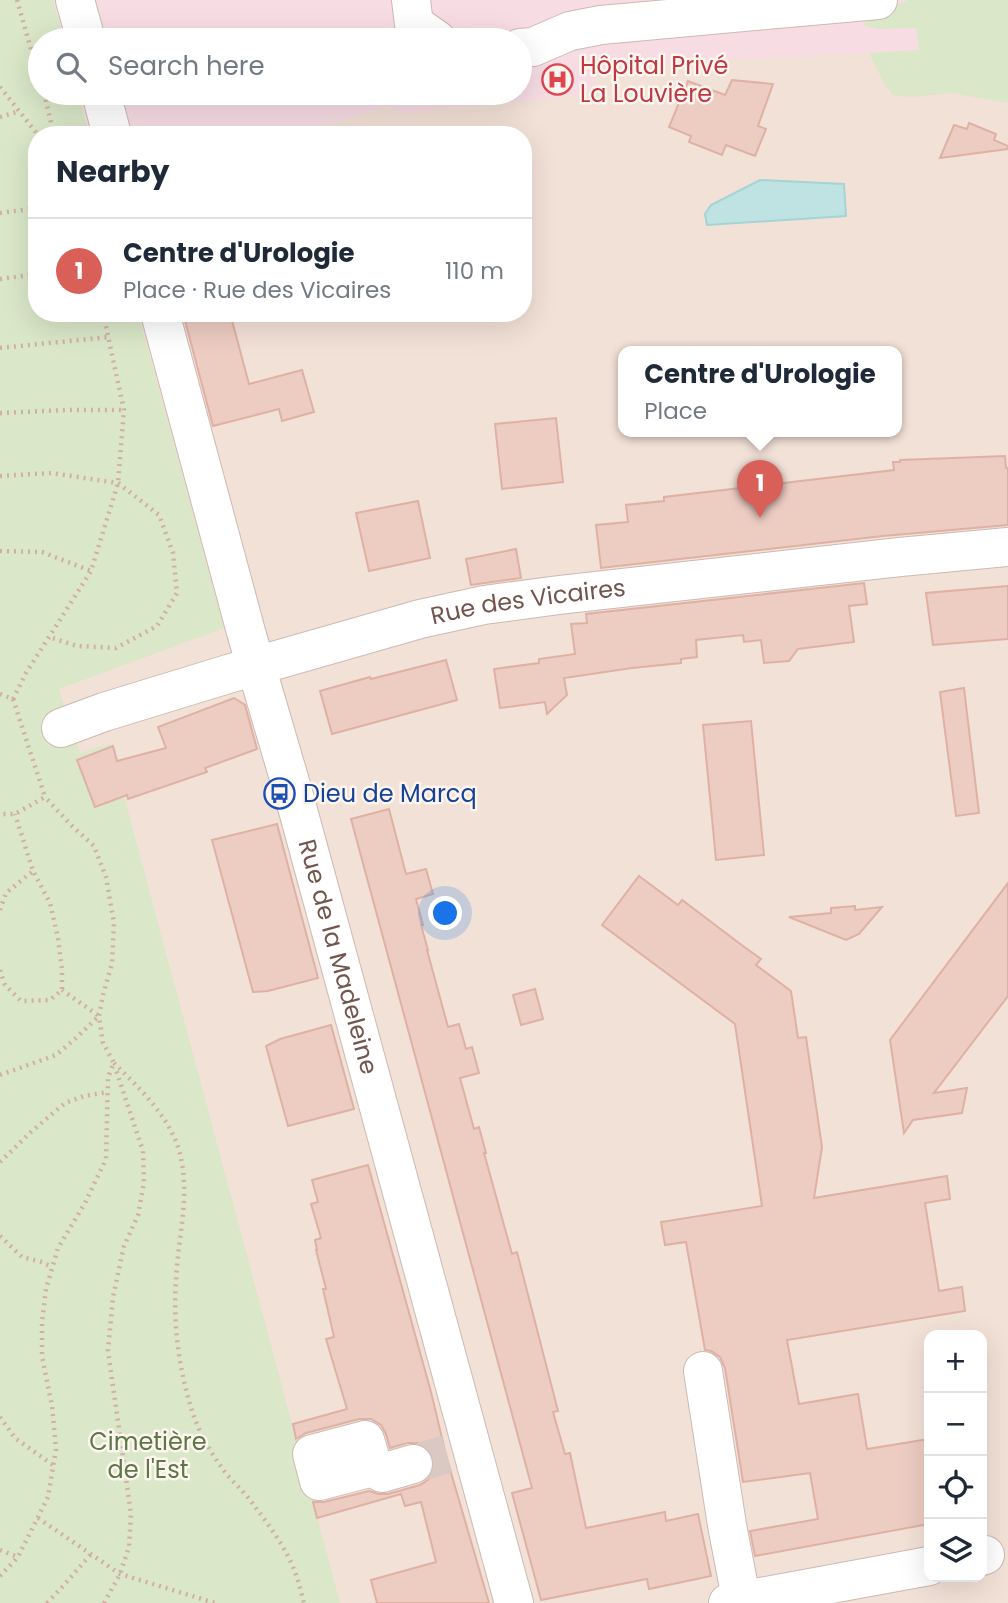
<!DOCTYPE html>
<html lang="en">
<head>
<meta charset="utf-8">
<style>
	body { margin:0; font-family:Poppins,sans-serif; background:#f6f6f7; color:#1f2937 }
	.controls { position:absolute; right:21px; bottom:21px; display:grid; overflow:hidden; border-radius:14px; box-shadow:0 7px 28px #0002 }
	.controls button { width:63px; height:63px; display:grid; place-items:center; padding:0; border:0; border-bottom:2px solid #e0e1e3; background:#fff; color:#1f2937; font:35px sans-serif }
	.you { position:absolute; left:446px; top:914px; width:24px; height:24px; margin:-18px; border:5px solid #fff; border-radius:50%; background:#1a73e8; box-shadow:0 0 0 10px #1a73e833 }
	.badge { display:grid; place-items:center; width:46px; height:46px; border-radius:50%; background:#d96059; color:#fff; font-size:23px; font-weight:700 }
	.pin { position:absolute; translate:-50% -58px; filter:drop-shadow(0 2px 4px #0008) }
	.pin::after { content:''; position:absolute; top:37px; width:24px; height:21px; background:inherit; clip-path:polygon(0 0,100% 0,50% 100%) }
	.popup { position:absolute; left:618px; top:346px; width:284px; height:91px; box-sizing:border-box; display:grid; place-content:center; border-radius:14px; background:#fff; filter:drop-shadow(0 2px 5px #0005); font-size:23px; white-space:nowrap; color:#747a83 }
	.popup b { font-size:26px; color:#1f2937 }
	.popup::after { content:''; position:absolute; left:50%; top:100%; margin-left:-14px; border:14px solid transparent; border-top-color:#fff }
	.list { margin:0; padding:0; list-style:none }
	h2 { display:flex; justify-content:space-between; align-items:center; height:91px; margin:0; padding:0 28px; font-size:30px }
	h2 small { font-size:23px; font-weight:400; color:#747a83 }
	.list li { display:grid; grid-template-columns:46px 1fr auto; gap:21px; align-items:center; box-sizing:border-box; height:105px; padding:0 28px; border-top:2px solid #e0e1e3 }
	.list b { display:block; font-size:26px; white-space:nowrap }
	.list p { margin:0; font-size:23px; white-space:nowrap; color:#747a83 }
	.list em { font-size:23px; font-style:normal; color:#747a83 }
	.icon { flex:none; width:38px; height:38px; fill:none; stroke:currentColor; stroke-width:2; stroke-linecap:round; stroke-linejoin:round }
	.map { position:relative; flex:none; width:1008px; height:1603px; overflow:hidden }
	.search { position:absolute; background:#fff; box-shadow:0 7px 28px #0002; left:28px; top:28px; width:504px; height:77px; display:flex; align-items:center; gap:18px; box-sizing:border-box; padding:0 24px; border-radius:38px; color:#747a83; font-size:26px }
	.panel { position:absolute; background:#fff; box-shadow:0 7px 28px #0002; left:28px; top:126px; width:504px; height:196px; border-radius:28px }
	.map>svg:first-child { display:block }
	.residential { fill:#f2e1d7; fill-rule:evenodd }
	.medical { fill:#f7dce4 }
	.green { fill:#dae7c8 }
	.water { fill:#bee3e2; stroke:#a6d3d3; stroke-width:2 }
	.building { fill:#edccc2; stroke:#dfb1a4; stroke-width:2 }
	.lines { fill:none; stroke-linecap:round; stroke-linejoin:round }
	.minor-tunnel { stroke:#d9c9c2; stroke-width:38; stroke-dasharray:38 19; stroke-linecap:butt }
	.minor-casing { stroke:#ceb9b2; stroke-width:40 }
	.path { stroke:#d2afa5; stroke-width:4.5; stroke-dasharray:2 5; stroke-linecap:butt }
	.minor { stroke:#fff; stroke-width:38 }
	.labels { text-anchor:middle; stroke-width:5; stroke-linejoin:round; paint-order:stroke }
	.health-label { font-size:24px; fill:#be3a42; stroke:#fdf5ef; text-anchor:start }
	.street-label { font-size:24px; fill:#73554e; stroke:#fdf5ef }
	.transit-label { font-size:24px; fill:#164399; stroke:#fdf5ef; text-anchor:start }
	.park-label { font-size:24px; fill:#5e7747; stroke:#fdf5ef }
</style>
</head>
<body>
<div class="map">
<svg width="1008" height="1603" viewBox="0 0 1008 1603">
	<rect width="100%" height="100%" fill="#fbf0e8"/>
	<path class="residential" d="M0 0H1008V1603H0ZM40 40H520V93H40ZM37 135H523V313H37ZM624 352H896V432H624ZM929 1335H982V1577H929Z"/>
	<path class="medical" d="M97 0H1008V45L593 67 597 93 396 114 394 105 287 135H133L122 93H520V40H108Z"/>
	<g class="green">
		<path d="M0 0H53L64 40H40V93H78L89 135H37V313H138L224 628 59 689 80 753 110 744 340 1603H0Z"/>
		<path d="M909 0H1008V103L952 93 910 97 893 95 885 85 869 53 919 50 916 28 878 29 863 25 877 11Z"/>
	</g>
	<path class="water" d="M760 180 844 184 846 216 707 225 705 214 711 205Z"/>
	<g class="building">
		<path d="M732 80 773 84 758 126 766 129 755 156 726 145 722 155 689 142 691 136 669 127 688 81 725 95Z"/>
		<path d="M969 123 996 134 994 140 1008 146V149L940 158 954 125 967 129Z"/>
		<path d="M183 313H230L249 384 302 370 314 412 282 421 279 409 213 426Z"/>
		<path d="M556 418 563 482 502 489 495 424Z"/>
		<path d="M1005 456 1006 468H1008V525L883 536 601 568 596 525 628 522 626 505 664 501V497L894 470 893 462H900V460Z"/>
		<path d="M418 501 430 558 369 571 356 513Z"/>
		<path d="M516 549 521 578 471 585 466 559Z"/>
		<path d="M864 583 867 604 849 606 854 642 798 649 789 661 764 663 761 640 744 642 743 635 696 640 697 657 681 659V663L632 668 564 678 567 695 547 714 545 702 500 708 494 669 539 663V659L575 654 571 624 587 623 586 614Z"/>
		<path d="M1008 586V639L933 645 926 593Z"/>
		<path d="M446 660 457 700 332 734 320 691 370 677 371 679Z"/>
		<path d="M964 688 979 813 956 816 940 692Z"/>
		<path d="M234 698 245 705 257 749 205 768 207 772 128 799 127 795 95 807 77 760 113 746 117 761 166 748 158 727Z"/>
		<path d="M751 721 764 855 716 860 703 725Z"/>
		<path d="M389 809 406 874 426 869 433 894 416 899 423 925H421L428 950H427L448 1027 459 1024 466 1049 472 1047 479 1073 460 1078 474 1129 479 1127 486 1153H484L512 1254 517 1252 558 1411 553 1412 565 1454 570 1453 586 1528 665 1512 666 1521 698 1514 711 1576 649 1589 647 1579 541 1600 512 1493 532 1488 351 819Z"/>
		<path d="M277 824 318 978 268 991 253 992 212 840Z"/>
		<path d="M639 876 678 905 682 900 743 946 761 959 756 965 791 991 798 1038 806 1037 822 1147 814 1198 947 1176 950 1199 925 1203 939 1291 962 1287 965 1311 787 1340 799 1404 858 1394 867 1449 929 1439V1524L755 1556 750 1531 818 1519 810 1473 743 1482 725 1368 720 1357 711 1351 705 1350 686 1242 665 1245 661 1222 762 1206 735 1024 602 925Z"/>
		<path d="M1008 883V996L934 1093 967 1088 962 1113 913 1120 904 1133 890 1040Z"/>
		<path d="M855 906V910L882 907 859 934 846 940 789 917 831 913V908Z"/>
		<path d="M535 989 543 1019 521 1025 513 995Z"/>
		<path d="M331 1025 354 1109 288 1126 266 1046 280 1039Z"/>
		<path d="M368 1165 431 1392 447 1459 489 1603H377L371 1580 436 1562 421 1502 405 1506 401 1494 317 1518 313 1502H324L369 1491 378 1494H388L420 1485 429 1479 434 1469V1457L428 1448 418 1443H407L390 1448 386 1434 381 1425 371 1419H359L306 1433 296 1439 293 1424 347 1409 326 1339 334 1337 323 1289H326L316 1250H317L315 1240 321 1238 311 1204 318 1202 312 1180Z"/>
	</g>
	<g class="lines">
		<path class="minor-tunnel" d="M413 1464 447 1454"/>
		<defs>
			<g id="minor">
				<path d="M75 0 86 40"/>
				<path d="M411 0 414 24 437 40"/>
				<path d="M520 48 533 47 570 31 601 25 878 0"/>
				<path d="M101 93 112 135"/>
				<path id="s1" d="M160 313 246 632 293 792 514 1603"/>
				<path id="s2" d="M61 728 104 712 228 674 420 619 484 605 559 595 900 557 1008 547"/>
				<path d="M703 1371 727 1525 742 1603"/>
				<path d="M373 1467 319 1481 312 1454 365 1440 373 1467 382 1473 413 1464"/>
				<path d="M982 1556 985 1555"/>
				<path d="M728 1603 929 1566"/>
			</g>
		</defs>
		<use href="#minor" class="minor-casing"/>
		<g class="path">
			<path d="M17 0 40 81"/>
			<path d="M0 87 38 135"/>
			<path d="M44 93 54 135"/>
			<path d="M0 117 20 111"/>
			<path d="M0 213 37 208"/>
			<path d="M0 279 37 274"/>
			<path d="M0 348 109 337"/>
			<path d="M0 413 68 410H124"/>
			<path d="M0 476 51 473 118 483 159 515 173 553 177 593 157 626 116 648 77 646 49 637"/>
			<path d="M0 551 42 552 91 571"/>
			<path d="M0 694 13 699 45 797 15 814H0"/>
			<path d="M13 699 26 673 91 571 118 483 124 410 103 313"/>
			<path d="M0 910 6 893 33 871"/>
			<path d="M0 970 5 985 21 1001 50 1000 62 990V970L58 938 50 903 33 871 15 814"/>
			<path d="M114 1063C138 1087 167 1114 178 1147 192 1191 178 1236 176 1280 173 1320 178 1362 189 1401 195 1424 208 1449 222 1468 231 1481 244 1491 253 1504 269 1525 286 1548 295 1572 299 1582 301 1593 304 1603"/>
			<path d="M0 1075 56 1055 76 1038 99 1016 62 990"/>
			<path d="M0 1162 31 1132 65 1103 84 1096 108 1092"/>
			<path d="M0 1236 22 1257 42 1262 52 1267"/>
			<path d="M0 1417 15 1438 53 1465"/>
			<path d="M38 1518 120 1574 215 1603"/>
			<path d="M0 1550 18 1557"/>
			<path d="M0 1576 18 1557 48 1497 56 1449 52 1406 42 1356V1322L46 1289 58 1248 85 1203 106 1159 108 1077 114 1063 103 1043 99 1016 103 995 112 963 114 923 106 877 94 846 71 825 45 797"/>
			<path d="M47 1603 64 1585 91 1554"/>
			<path d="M104 1603 120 1574 129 1547 131 1514 108 1351 113 1297 124 1246 138 1215 144 1182 143 1151 115 1067"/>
		</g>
		<use href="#minor" class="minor"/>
	</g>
	<defs>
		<symbol id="hospital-ring" viewBox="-11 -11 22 22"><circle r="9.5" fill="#fdf5ef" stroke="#e0444e" stroke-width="1.5"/><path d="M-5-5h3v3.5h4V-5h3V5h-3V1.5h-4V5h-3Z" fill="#e0444e"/></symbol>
		<symbol id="bus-ring" viewBox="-11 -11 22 22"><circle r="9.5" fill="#fdf5ef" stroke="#1a4fb4" stroke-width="1.5"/><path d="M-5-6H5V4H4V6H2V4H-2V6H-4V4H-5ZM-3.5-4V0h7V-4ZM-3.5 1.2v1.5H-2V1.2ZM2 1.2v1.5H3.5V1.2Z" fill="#1a4fb4"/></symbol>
	</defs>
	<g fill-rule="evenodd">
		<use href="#hospital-ring" x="540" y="62" width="35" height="35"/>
		<use href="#bus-ring" x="262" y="776" width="35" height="35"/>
	</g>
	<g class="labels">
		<g class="health-label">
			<text x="580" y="74">Hôpital Privé<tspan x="580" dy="28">La Louvière</tspan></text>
		</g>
		<g class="street-label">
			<text dy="8" stroke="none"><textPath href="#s2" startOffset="485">Rue des Vicaires</textPath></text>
			<text dy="8" stroke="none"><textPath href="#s1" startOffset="668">Rue de la Madeleine</textPath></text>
		</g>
		<g class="transit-label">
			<text x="303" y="802">Dieu de Marcq</text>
		</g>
		<g class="park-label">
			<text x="148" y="1450">Cimetière<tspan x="148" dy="28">de l'Est</tspan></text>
		</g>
	</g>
</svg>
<div class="controls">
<button>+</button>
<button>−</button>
<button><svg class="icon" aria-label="locate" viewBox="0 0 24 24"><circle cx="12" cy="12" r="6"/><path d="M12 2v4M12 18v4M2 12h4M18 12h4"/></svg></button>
<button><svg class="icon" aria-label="layers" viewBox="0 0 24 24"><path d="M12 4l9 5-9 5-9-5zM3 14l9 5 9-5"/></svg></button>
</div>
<div class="you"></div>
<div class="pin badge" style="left:760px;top:518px">1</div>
<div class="popup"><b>Centre d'Urologie</b>Place</div>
<div class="search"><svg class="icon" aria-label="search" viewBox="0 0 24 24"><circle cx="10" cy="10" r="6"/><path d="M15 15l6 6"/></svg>Search here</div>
<section class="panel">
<h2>Nearby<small></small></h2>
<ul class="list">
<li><span class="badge">1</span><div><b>Centre d'Urologie</b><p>Place · Rue des Vicaires</p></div><em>110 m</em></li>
</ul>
</section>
</div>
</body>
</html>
